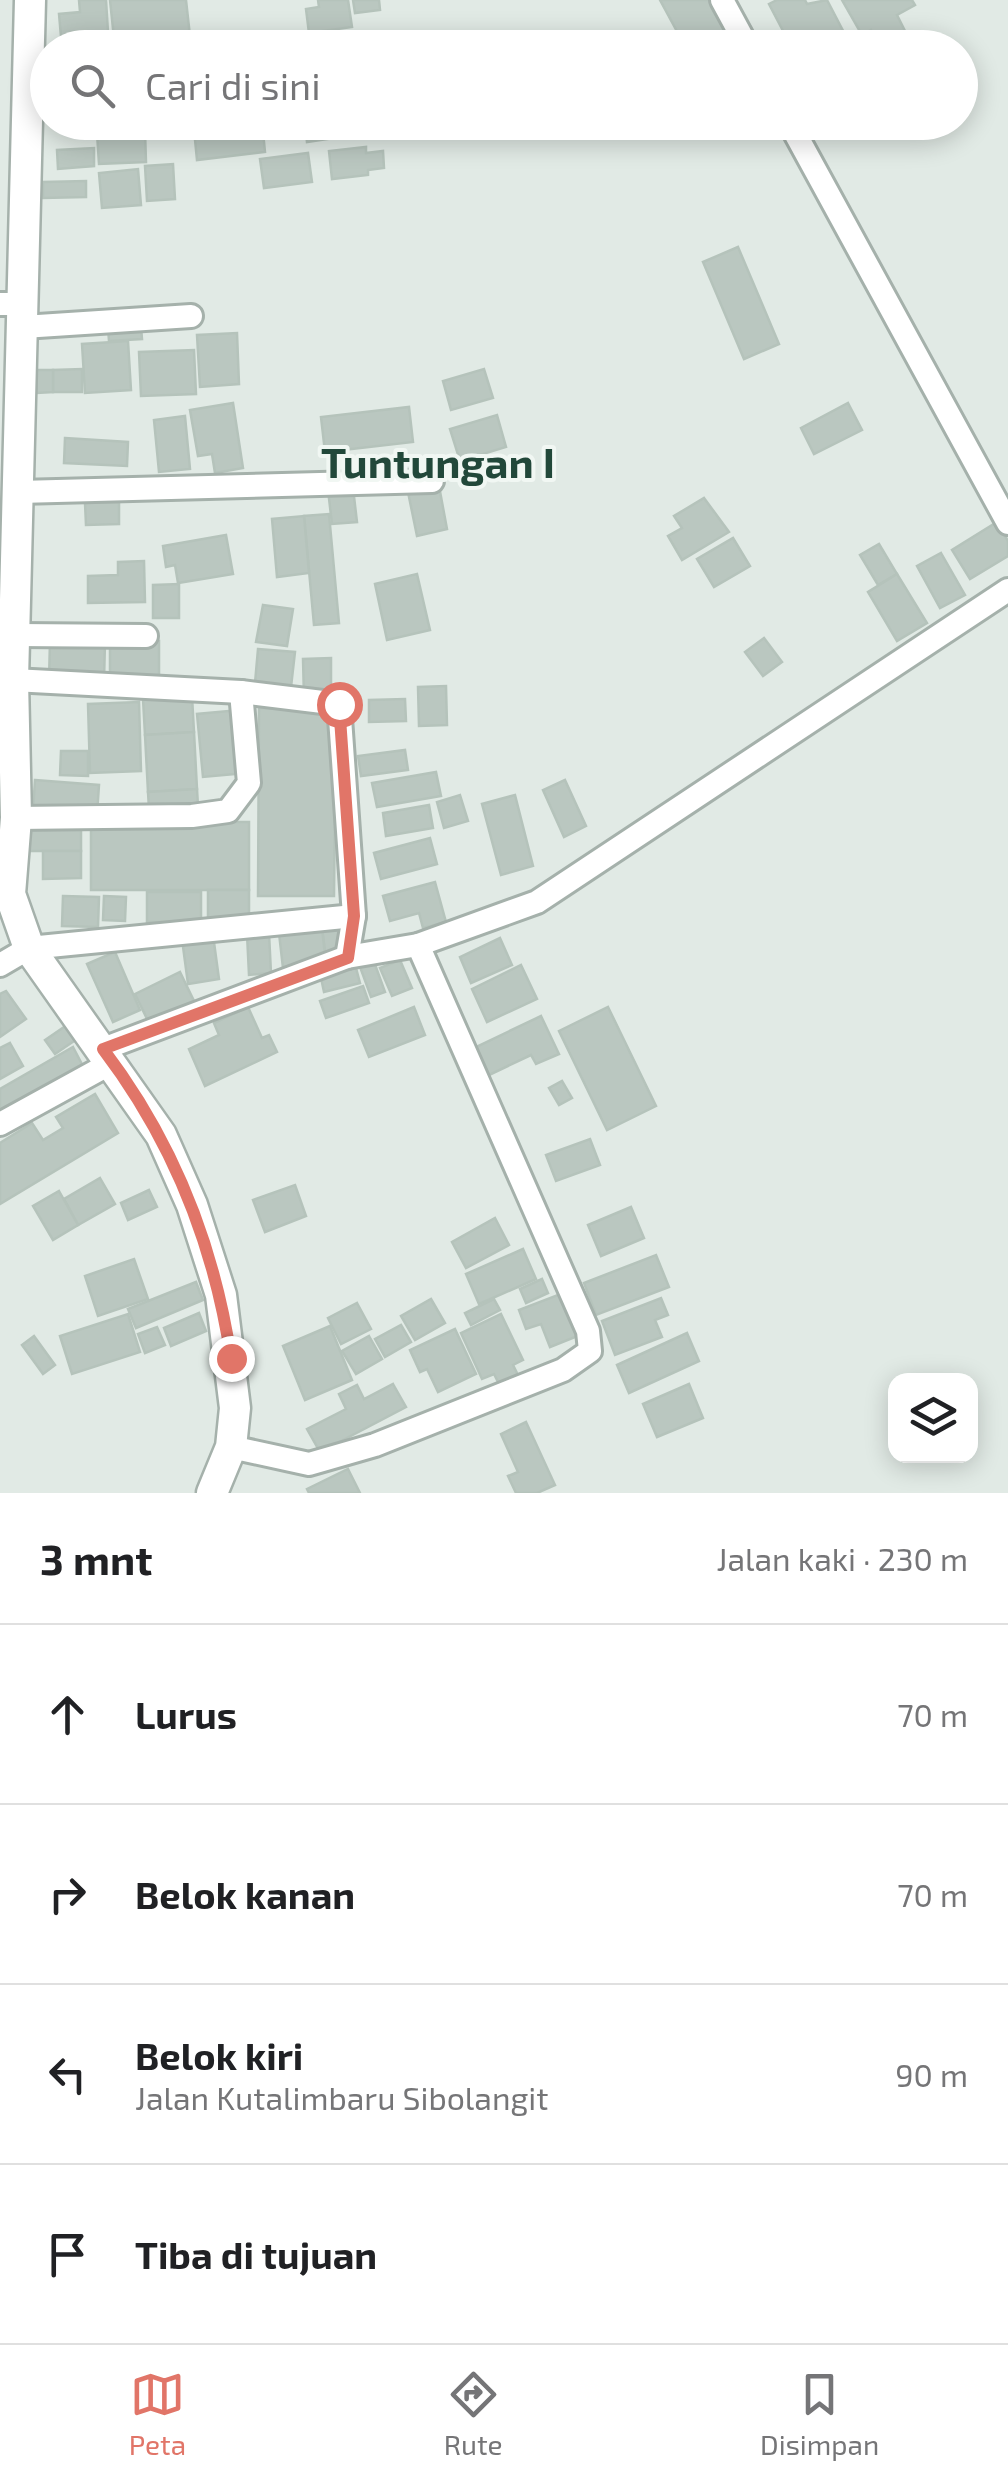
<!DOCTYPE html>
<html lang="id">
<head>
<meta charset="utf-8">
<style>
	body { margin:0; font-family:"Exo 2",sans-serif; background:#f2f2f2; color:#202124 }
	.controls { position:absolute; right:30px; bottom:30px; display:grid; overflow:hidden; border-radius:20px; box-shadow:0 5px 25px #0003 }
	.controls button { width:90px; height:90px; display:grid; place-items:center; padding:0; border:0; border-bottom:2px solid #e0e0e0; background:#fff; color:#202124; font:50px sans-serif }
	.stop { position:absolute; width:30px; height:30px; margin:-22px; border:8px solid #e17568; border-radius:50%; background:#fff }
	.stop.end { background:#e17568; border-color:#fff; box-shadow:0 2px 10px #0008 }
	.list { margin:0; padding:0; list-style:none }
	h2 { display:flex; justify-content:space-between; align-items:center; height:130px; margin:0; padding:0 40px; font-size:42px }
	h2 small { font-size:32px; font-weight:400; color:#757577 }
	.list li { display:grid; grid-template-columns:65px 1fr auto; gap:30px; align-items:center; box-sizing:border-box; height:180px; padding:0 40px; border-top:2px solid #e0e0e0 }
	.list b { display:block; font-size:38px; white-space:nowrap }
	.list p { margin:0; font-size:32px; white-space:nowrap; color:#757577 }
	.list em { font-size:32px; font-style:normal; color:#757577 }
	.icon { flex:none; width:55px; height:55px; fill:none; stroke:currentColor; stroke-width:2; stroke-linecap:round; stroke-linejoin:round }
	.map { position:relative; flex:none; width:1008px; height:1493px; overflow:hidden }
	.search { position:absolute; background:#fff; box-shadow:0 5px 25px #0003; left:30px; right:30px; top:30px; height:110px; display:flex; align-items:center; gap:25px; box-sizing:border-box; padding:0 35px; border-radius:55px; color:#757577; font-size:38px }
	.sheet { height:850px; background:#fff }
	nav { display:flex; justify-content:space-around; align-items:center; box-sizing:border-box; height:140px; border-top:2px solid #e0e0e0; background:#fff; font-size:28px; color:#757577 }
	nav a { display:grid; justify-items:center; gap:5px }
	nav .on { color:#e17568 }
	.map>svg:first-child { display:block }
	.building { fill:#bac7c0; stroke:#b5c3bb; stroke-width:2.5 }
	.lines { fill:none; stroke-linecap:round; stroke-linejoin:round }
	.minor-casing { stroke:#a5b1ab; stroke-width:28 }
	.tertiary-casing { stroke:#a5b1ab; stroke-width:35 }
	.minor { stroke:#fff; stroke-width:22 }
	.tertiary { stroke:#fff; stroke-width:30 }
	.route { stroke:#e17568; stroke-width:12 }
	.labels { text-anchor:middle; stroke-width:8; stroke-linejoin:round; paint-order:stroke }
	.quarter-label { font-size:42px; font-weight:bold; fill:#22483a; stroke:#f1f7f3 }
</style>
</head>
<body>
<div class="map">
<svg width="1008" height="1493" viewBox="0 0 1008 1493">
	<rect width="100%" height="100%" fill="#e1eae5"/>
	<g class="building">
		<path d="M79 0H106L109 48H62L59 14 80 12Z"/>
		<path d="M110 0H186L191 45 115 48Z"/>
		<path d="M318 0H348L352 27 309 33 306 9 319 7Z"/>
		<path d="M353 0H379L380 10 355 13Z"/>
		<path d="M660 0H717L735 34 710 48H686Z"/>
		<path d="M777 0H805L807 4 827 0 852 48H792L769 4Z"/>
		<path d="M842 0H912L915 5 897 15 905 31 879 45 871 30 862 35Z"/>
		<path d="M371 32 372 48H306L305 39Z"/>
		<path d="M305 39 306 48H240V46Z"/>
		<path d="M262 122 265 152 197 160 194 129Z"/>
		<path d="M305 122H359L361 134 307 142Z"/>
		<path d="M832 122H864L839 136Z"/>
		<path d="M145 131 146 162 99 164 97 133Z"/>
		<path d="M366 147V153L383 151 384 168 368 170V175L332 179 329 151Z"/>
		<path d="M94 148V166L58 169 57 150Z"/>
		<path d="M308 153 312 182 264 188 260 159Z"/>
		<path d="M173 164 175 199 147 201 145 166Z"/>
		<path d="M138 169 141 205 102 208 99 173Z"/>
		<path d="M86 181V197L43 198V182Z"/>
		<path d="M738 247 779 344 744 359 703 262Z"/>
		<path d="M141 327 142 339 109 341 108 328Z"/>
		<path d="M237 333 239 384 200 387 197 335Z"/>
		<path d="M128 341 131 390 85 393 82 344Z"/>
		<path d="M194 350 196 394 141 396 139 352Z"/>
		<path d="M82 369V392H53V370Z"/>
		<path d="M484 369 493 398 451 410 443 381Z"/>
		<path d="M36 370H53V392L37 393Z"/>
		<path d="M233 403 243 468 215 473 212 454 198 456 190 410Z"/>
		<path d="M848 403 862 430 814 454 801 428Z"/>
		<path d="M409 407 413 442 325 452 321 417Z"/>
		<path d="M497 415 506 447 460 461 450 429Z"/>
		<path d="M185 416 190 469 159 472 154 420Z"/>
		<path d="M65 438 128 442 127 466 64 463Z"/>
		<path d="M439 486 447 529 417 536 408 492Z"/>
		<path d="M353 488 357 522 332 524 328 490Z"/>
		<path d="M704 498 729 532 682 560 668 536 682 528 674 516Z"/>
		<path d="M119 502V524L86 525 85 503Z"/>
		<path d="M329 514 339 623 314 625 304 516Z"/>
		<path d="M304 516 309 573 277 577 272 519Z"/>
		<path d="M997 522 1008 541V556L970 579 952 550Z"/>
		<path d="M226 535 233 574 178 583 175 565 166 567 163 546Z"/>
		<path d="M733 538 750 566 714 587 697 559Z"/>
		<path d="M879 544 897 574 878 585 860 555Z"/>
		<path d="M941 553 965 595 940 608 917 566Z"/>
		<path d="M144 561 145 602 88 603V576L118 575V562Z"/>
		<path d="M417 574 430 630 387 640 375 584Z"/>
		<path d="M897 574 927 623 897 641 868 592Z"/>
		<path d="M179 584V618H153V585Z"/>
		<path d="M263 605 293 609 287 646 256 642Z"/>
		<path d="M764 638 782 662 763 676 745 652Z"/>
		<path d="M110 640 159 641V678L110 677Z"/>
		<path d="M50 641 105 642 104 681 49 680Z"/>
		<path d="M258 649 295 652 291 687 255 683Z"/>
		<path d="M331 658V697L304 698 303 659Z"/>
		<path d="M446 686 447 725 419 726 418 687Z"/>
		<path d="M192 696 194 732 145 735 143 699Z"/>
		<path d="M405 699 406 721 369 722V700Z"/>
		<path d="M139 702 141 771 90 773 88 704Z"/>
		<path d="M259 708 336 709 334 896H258Z"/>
		<path d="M239 710 245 773 203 777 197 714Z"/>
		<path d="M194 732 197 789 148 792 145 735Z"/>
		<path d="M405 750 408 770 361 776 358 756Z"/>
		<path d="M61 751H88V776L60 775Z"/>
		<path d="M436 772 441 796 377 807 372 783Z"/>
		<path d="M35 780 99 785 97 814 33 810Z"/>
		<path d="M565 780 586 826 564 837 543 790Z"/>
		<path d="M197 789 198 806 149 809 148 792Z"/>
		<path d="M460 795 468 821 444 828 437 802Z"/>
		<path d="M515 795 533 866 501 875 482 804Z"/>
		<path d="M429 805 433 828 386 836 383 813Z"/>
		<rect x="91" y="822" width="158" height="68"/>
		<path d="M81 825V851H27V826Z"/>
		<path d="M430 838 437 864 381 879 374 853Z"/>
		<path d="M43 851H81V878L43 879Z"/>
		<path d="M435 882 446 922 423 928 419 913 390 921 383 896Z"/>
		<path d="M208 890H249V921L208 920Z"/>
		<rect x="147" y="892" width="54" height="30"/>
		<path d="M63 896 99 897 98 927 62 926Z"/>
		<path d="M104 896 126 897 125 921 103 920Z"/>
		<path d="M343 925 346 949 325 952 322 928Z"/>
		<path d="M322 928 326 963 283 968 279 933Z"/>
		<path d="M269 933 271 973 249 975 247 934Z"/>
		<path d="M213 935 219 979 188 984 182 939Z"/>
		<path d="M500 938 512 965 471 983 460 957Z"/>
		<path d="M115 952 140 1010 113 1022 87 964Z"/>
		<path d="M373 959 385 992 371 997 359 964Z"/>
		<path d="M400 960 412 988 392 996 380 968Z"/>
		<path d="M521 965 537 999 487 1022 472 989Z"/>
		<path d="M356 968 360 983 324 992 321 978Z"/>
		<path d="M180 972 194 1001 149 1023 135 994Z"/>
		<path d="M363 986 369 1003 326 1018 320 1001Z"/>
		<path d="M6 991 26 1019 0 1037V994Z"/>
		<path d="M248 1007 262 1038 269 1035 277 1052 205 1086 189 1049 219 1035 214 1023Z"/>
		<path d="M414 1007 425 1035 369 1057 358 1030Z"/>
		<path d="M608 1007 656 1106 607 1130 559 1031Z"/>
		<path d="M541 1016 559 1054 536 1064 531 1055 489 1075 476 1047Z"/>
		<path d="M67 1025 77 1039 55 1054 45 1040Z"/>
		<path d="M10 1043 23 1066 0 1079V1048Z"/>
		<path d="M73 1047 85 1070 0 1118V1089Z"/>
		<path d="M562 1081 572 1098 559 1105 549 1088Z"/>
		<path d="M95 1094 118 1133 0 1204V1143L32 1123 43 1140 63 1128 56 1117Z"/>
		<path d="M590 1139 600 1165 556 1181 546 1155Z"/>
		<path d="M100 1178 115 1204 78 1225 64 1199Z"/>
		<path d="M295 1185 306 1216 265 1232 253 1200Z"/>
		<path d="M149 1190 157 1207 128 1220 121 1203Z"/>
		<path d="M59 1191 78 1225 53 1240 33 1206Z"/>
		<path d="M631 1207 644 1238 601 1256 588 1225Z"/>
		<path d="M495 1218 509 1245 466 1268 452 1242Z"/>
		<path d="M523 1249 536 1279 479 1304 466 1274Z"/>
		<path d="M656 1255 669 1287 596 1315 584 1283Z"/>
		<path d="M134 1259 148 1299 98 1316 85 1276Z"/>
		<path d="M542 1279 548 1293 526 1303 520 1289Z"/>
		<path d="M196 1282 203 1300 136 1328 128 1309Z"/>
		<path d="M563 1293 580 1335 550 1347 541 1324 526 1329 519 1310Z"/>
		<path d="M661 1298 668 1315 655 1320 662 1337 615 1355 602 1321Z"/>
		<path d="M431 1299 445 1323 415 1340 401 1316Z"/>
		<path d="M494 1299 500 1310 471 1325 465 1313Z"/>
		<path d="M357 1303 371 1329 341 1344 328 1318Z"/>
		<path d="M199 1313 206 1331 171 1346 164 1328Z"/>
		<path d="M128 1314 140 1352 72 1374 60 1336Z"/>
		<path d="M501 1314 523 1360 513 1365 520 1379 501 1388 494 1374 482 1379 461 1333Z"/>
		<path d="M401 1325 411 1342 385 1357 375 1339Z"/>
		<path d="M330 1326 352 1380 305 1400 283 1346Z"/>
		<path d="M157 1327 165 1345 145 1353 138 1334Z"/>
		<path d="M455 1329 476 1374 438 1392 427 1369 420 1372 410 1350Z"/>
		<path d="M687 1333 699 1361 629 1393 617 1365Z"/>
		<path d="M34 1336 55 1365 43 1374 22 1345Z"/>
		<path d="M369 1336 382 1359 356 1374 342 1351Z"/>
		<path d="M393 1384 406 1407 320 1452 307 1429 346 1409 339 1394 357 1385 364 1399Z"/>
		<path d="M689 1384 703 1418 657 1437 643 1404Z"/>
		<path d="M526 1422 555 1485 537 1493H516L508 1476 518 1472 501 1434Z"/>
		<path d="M348 1469 360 1493H309L307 1489Z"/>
	</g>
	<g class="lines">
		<defs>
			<g id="minor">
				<path d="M722 0 748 48"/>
				<path d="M789 122 1008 523"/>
				<path d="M0 304H20"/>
				<path d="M23 327 191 316"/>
				<path d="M19 492 432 481"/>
				<path d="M17 635 146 636"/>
				<path d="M13 680 241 692 339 704 354 916 347 957"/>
				<path d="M16 818 192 816 228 811 249 783 241 692"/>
				<path d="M0 965 29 948 354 916"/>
				<path d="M103 1049 347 957 418 945 537 902 1008 590"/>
				<path d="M0 1124 113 1062"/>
				<path d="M231 1447 309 1464 375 1445 563 1370 590 1351 588 1331 418 945"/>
			</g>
			<path id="tertiary" d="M30 0 13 680 16 818 10 894 29 948 161 1135 192 1205 221 1295 235 1408 231 1447 212 1493"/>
		</defs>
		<use href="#minor" class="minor-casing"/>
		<use href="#tertiary" class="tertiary-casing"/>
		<use href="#minor" class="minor"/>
		<use href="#tertiary" class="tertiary"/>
	</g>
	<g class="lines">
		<path class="route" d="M231 1358C214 1244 173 1141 103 1049L348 958 354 916 339 704"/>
	</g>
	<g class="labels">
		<g class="quarter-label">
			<text x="438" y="478">Tuntungan I</text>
		</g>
	</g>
</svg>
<div class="controls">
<button><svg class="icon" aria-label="layers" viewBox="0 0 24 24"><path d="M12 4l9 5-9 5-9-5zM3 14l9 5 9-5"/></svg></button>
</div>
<div class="stop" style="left:339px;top:704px"></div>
<div class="stop end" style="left:231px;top:1358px"></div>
<div class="search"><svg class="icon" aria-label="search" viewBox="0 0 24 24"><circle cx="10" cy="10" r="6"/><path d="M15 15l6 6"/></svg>Cari di sini</div>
</div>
<section class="sheet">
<h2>3 mnt<small>Jalan kaki · 230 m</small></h2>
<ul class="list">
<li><svg class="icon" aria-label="ahead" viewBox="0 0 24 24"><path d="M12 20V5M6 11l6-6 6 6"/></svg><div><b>Lurus</b></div><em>70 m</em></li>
<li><svg class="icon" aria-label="right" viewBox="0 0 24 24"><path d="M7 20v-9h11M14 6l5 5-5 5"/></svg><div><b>Belok kanan</b></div><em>70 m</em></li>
<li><svg class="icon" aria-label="left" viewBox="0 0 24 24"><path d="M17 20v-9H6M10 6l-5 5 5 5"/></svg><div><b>Belok kiri</b><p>Jalan Kutalimbaru Sibolangit</p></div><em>90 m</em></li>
<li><svg class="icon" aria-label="arrive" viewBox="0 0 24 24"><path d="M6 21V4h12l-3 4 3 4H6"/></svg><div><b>Tiba di tujuan</b></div></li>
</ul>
</section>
<nav>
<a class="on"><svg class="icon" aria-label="map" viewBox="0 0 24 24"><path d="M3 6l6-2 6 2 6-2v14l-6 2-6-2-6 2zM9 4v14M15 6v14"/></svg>Peta</a>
<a><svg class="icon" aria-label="directions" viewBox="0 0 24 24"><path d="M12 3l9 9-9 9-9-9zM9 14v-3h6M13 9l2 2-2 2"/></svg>Rute</a>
<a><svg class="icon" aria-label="saved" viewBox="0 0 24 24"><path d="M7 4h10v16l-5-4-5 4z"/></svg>Disimpan</a>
</nav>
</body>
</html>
